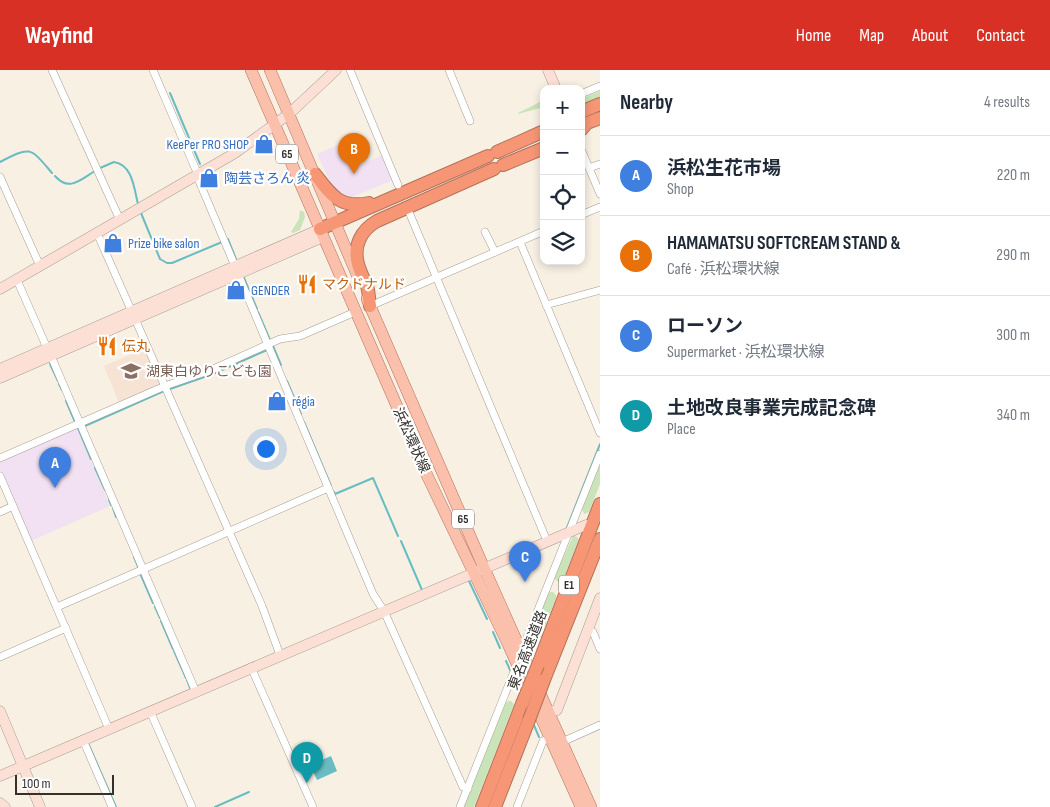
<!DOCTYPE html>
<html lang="en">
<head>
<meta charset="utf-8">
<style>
	body { margin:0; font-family:"Sofia Sans Condensed","Noto Sans JP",sans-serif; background:#f6f6f7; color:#1f2937 }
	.controls { position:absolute; right:15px; top:15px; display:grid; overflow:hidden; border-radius:10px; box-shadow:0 2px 8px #0003 }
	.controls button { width:45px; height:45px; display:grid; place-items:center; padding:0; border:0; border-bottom:1px solid #e0e1e3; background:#fff; color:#1f2937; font:25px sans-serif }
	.scale { position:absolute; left:15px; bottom:12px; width:99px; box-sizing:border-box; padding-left:5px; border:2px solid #34302c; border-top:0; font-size:14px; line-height:18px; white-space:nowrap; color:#34302c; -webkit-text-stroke:4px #fff; paint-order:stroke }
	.you { position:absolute; left:265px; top:378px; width:18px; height:18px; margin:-12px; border:4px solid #fff; border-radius:50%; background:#1a73e8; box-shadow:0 0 0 8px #1a73e833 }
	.badge { display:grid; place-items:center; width:32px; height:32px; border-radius:50%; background:#d93025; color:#fff; font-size:16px; font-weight:700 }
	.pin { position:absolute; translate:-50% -41px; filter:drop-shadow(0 1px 2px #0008) }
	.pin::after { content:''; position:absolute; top:26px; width:18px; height:15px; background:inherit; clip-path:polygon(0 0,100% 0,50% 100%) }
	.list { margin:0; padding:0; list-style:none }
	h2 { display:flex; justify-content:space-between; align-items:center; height:65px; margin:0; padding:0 20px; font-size:21px }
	h2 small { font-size:16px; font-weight:400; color:#747a83 }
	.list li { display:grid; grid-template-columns:32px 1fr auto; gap:15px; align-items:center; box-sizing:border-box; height:80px; padding:0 20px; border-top:1px solid #e0e1e3 }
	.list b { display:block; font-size:19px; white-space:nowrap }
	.list p { margin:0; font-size:16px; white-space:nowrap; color:#747a83 }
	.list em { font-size:16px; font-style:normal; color:#747a83 }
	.icon { flex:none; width:28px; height:28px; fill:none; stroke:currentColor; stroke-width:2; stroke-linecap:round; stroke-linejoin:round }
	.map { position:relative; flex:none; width:600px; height:737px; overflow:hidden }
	header { display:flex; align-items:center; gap:30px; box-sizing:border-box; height:70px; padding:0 25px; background:#d93025; color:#fff }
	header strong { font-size:24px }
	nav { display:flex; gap:28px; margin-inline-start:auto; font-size:18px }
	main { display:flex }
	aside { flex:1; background:#fff }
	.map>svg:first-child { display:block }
	.commercial { fill:#f2e1f3 }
	.education { fill:#f7e3d4 }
	.green { fill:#c9e4b8 }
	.water { fill:#67bdc3 }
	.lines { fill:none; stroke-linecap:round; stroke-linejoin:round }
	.stream { stroke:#67bdc3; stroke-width:2 }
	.street-casing { stroke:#a59d92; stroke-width:8 }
	.secondary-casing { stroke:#a59d92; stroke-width:11 }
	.primary-casing { stroke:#b2725b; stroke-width:12 }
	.highway-casing { stroke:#b2725b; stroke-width:14 }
	.street { stroke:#fff; stroke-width:7 }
	.secondary { stroke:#fce0d6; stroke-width:10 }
	.primary { stroke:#fac0ac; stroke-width:11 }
	.highway { stroke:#f69675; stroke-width:12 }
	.highway-bridge-casing { stroke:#b2725b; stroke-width:14; stroke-linecap:butt }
	.highway-bridge { stroke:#f69675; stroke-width:12 }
	.labels { text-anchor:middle; stroke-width:4.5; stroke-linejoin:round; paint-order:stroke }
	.shield { fill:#fff; stroke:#716e6b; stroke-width:1 }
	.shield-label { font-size:12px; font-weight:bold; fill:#34302c }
	.shop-label { font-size:14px; fill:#366cbe; stroke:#fff; text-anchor:start }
	.food-label { font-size:14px; fill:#c56008; stroke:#fff; text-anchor:start }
	.education-label { font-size:14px; fill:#785e54; stroke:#fff; text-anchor:start }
	.street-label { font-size:14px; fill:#34302c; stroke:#fff }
</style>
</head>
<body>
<header>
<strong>Wayfind</strong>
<nav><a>Home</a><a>Map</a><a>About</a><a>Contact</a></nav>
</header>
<main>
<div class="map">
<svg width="600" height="737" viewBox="0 0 600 737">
	<rect width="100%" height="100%" fill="#f9f0e4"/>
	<g class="commercial">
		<path d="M345 72 356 97 383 85 393 110 350 128 345 126 332 116 317 84Z"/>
		<path d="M76 359H78L110 436 31 471 0 399V392Z"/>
	</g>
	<path class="education" d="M146 278 161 313 160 315 119 333 104 296Z"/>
	<g class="green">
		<path d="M600 21V28L581 36V29Z"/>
		<path d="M544 30V37L518 44V43Z"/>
		<path d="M300 140 304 142 305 147 300 160 293 163 291 162 299 149Z"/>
		<path d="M600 394V414L589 442 584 444 582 439Z"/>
		<path d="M573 466H575L578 468V471L563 510 558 512 555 509V506Z"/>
		<path d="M550 522H553L556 525V528L539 572 537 574H533L530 572V569L547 525Z"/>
		<path d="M508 631H511L514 634 513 637 474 737H464L505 634Z"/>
	</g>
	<path class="water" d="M331 686 337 701 317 710 310 695Z"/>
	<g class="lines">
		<g class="stream">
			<path d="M170 23 200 94"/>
			<path d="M230 80 241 73"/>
			<path d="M0 92C31 76 30 77 52 103"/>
			<path d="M100 98 114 92C133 95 134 119 138 134"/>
			<path d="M55 106C69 122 80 110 95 101"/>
			<path d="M141 143 160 189 167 193H172L222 172"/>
			<path d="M227 170 228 169 236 189"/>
			<path d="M244 208 257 239"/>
			<path d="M258 242 270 270"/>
			<path d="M273 276 281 295"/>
			<path d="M50 294 58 311"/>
			<path d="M287 311 301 344"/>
			<path d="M59 314 62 320"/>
			<path d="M170 319 213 304 267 280"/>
			<path d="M66 331 75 352"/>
			<path d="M304 352 331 416"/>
			<path d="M85 356 164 321"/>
			<path d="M78 358 91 389"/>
			<path d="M95 398 105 420"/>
			<path d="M334 422 335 424 373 408 398 466"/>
			<path d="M109 430 111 435"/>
			<path d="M113 438 116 447"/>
			<path d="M566 460 600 374"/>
			<path d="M401 471 422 520"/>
			<path d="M134 487 139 499"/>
			<path d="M140 503 153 533"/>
			<path d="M469 511 487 549"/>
			<path d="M155 537 160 548"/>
			<path d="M161 551 173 579"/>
			<path d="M493 562 500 578"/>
			<path d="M174 581 186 608"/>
			<path d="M506 591 511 602"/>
			<path d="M187 610 190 618"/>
			<path d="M533 653 539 667"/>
			<path d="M88 673 116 737"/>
			<path d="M215 737 249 722"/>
		</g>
		<defs>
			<g id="street">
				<path d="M52 0 120 150"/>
				<path d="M153 0 196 100 199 111 235 196"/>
				<path d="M350 0 398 115"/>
				<path d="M449 0 470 51"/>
				<path d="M581 24 600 16"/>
				<path d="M581 79 600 124"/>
				<path d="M589 98 600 94"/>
				<path d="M0 107 40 196"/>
				<path d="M409 142 547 471"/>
				<path d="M581 145 600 137"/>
				<path d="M485 162 495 182"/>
				<path d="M97 163 262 536 280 585"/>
				<path d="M520 172 600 363"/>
				<path d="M238 204 373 524 384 541 463 717 468 719"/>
				<path d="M17 210 47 278"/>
				<path d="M546 235 600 220"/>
				<path d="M370 236 544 161"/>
				<path d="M51 286 196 622"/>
				<path d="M0 388 165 316 211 300 280 269 300 266 355 242"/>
				<path d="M0 406 109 659"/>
				<path d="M0 442 13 436"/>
				<path d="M57 537 328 418"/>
				<path d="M588 560 593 562 600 579"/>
				<path d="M518 574 526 570 600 384"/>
				<path d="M0 587 66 558"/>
				<path d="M251 597 313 737"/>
				<path d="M150 641 192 737"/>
				<path d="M83 670 112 737"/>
				<path d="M562 672 600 655"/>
				<path d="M460 737 517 594"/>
				<path d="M517 737 543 671 550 668"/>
			</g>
			<g id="secondary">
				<path d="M548 0 556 19"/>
				<path d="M0 219 235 83 289 44 336 0"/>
				<path d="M0 299 320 159"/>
				<path d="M0 308 323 167"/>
				<path d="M0 641 40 737"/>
				<path d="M549 643 557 640 600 528"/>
				<path d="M0 706 586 455"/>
				<path d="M0 733 5 737"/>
			</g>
			<g id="primary">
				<path d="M251 0 425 401 508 574 581 737"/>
				<path d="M270 0 358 207"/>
				<path d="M367 229 484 498 591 737"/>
			</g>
			<g id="highway">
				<path d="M581 42 600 34"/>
				<path d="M581 60 587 53 600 48"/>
				<path d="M497 82 544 61"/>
				<path d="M503 95 544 78"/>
				<path d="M315 104C331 125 340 139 369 133"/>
				<path d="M320 159 488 86"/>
				<path d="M370 236C369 230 369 222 367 216 364 209 360 202 358 194 353 176 361 160 377 151L494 99"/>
				<path d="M538 595 600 434"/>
				<path d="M544 610 600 469"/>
				<path d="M482 737 522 634"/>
				<path d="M495 737 529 650"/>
			</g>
		</defs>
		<use href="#street" class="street-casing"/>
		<use href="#secondary" class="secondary-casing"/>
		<use href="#primary" class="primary-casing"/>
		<use href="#highway" class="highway-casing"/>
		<use href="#street" class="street"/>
		<use href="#secondary" class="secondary"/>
		<use href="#primary" class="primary"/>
		<use href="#highway" class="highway"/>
		<defs>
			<g id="highway-bridge">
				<path d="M522 634 538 595"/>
				<path d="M529 650 544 610"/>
			</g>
		</defs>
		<use href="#highway-bridge" class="highway-bridge-casing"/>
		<use href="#highway-bridge" class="highway-bridge"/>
	</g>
	<defs>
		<symbol id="shop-bare" viewBox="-9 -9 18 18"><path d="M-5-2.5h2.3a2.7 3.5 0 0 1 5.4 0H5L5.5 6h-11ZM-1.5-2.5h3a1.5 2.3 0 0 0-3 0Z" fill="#3f7fe0" stroke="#fff" stroke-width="2.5" paint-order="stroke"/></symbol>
		<symbol id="restaurant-bare" viewBox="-9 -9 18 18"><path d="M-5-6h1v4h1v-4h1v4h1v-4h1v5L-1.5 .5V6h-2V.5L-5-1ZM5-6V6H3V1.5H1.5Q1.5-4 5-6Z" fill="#e8710a" stroke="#fff" stroke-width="2.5" paint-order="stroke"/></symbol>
		<symbol id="school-bare" viewBox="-9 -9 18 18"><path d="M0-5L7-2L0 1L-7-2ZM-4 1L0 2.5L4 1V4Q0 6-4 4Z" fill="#8d6e63" stroke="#fff" stroke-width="2.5" paint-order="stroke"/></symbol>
	</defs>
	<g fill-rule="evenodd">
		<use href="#shop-bare" x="250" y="60" width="28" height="28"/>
		<use href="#shop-bare" x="195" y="94" width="28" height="28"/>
		<use href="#shop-bare" x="99" y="159" width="28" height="28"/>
		<use href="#restaurant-bare" x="293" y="200" width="28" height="28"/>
		<use href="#shop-bare" x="222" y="206" width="28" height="28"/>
		<use href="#restaurant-bare" x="93" y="262" width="28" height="28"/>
		<use href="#school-bare" x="117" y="287" width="28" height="28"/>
		<use href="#shop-bare" x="263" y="317" width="28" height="28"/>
	</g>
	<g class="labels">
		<g class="shield">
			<rect x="276" y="74.5" width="22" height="19" rx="4"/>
			<rect x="452" y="439.5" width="22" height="19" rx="4"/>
			<rect x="559" y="505.5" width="20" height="19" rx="4"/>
		</g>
		<g class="shield-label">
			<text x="287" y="88">65</text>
			<text x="463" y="453">65</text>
			<text x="569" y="519">E1</text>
		</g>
		<g class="shop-label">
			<text x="249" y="79" text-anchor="end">KeePer PRO SHOP</text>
			<text x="224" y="113">陶芸さろん 炎</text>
			<text x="128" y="178">Prize bike salon</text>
			<text x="251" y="225">GENDER</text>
			<text x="292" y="336">régia</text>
		</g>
		<g class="food-label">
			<text x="322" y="219">マクドナルド</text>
			<text x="122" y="281">伝丸</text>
		</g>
		<g class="education-label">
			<text x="146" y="306">湖東白ゆりこども園</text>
		</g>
		<g class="street-label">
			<text transform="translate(412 370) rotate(66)" y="5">浜松環状線</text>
			<text transform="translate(527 580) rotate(-69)" y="5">東名高速道路</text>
		</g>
	</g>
</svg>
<div class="controls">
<button>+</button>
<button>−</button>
<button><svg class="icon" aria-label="locate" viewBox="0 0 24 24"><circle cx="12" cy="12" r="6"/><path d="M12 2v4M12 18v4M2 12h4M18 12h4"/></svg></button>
<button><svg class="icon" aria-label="layers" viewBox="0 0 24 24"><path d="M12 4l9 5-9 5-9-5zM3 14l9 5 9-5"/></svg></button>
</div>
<div class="scale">100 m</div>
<div class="you"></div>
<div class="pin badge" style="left:55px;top:418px;background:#3f7fe0">A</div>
<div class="pin badge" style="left:354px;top:104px;background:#e8710a">B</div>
<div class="pin badge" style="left:525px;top:512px;background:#3f7fe0">C</div>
<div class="pin badge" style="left:307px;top:713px;background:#0f9aa8">D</div>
</div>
<aside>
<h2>Nearby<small>4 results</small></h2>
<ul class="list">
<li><span class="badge" style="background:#3f7fe0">A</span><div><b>浜松生花市場</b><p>Shop</p></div><em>220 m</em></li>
<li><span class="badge" style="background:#e8710a">B</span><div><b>HAMAMATSU SOFTCREAM STAND &amp;</b><p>Café · 浜松環状線</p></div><em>290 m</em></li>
<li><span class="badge" style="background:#3f7fe0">C</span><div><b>ローソン</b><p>Supermarket · 浜松環状線</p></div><em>300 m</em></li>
<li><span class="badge" style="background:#0f9aa8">D</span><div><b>土地改良事業完成記念碑</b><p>Place</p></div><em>340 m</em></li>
</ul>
</aside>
</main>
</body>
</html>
